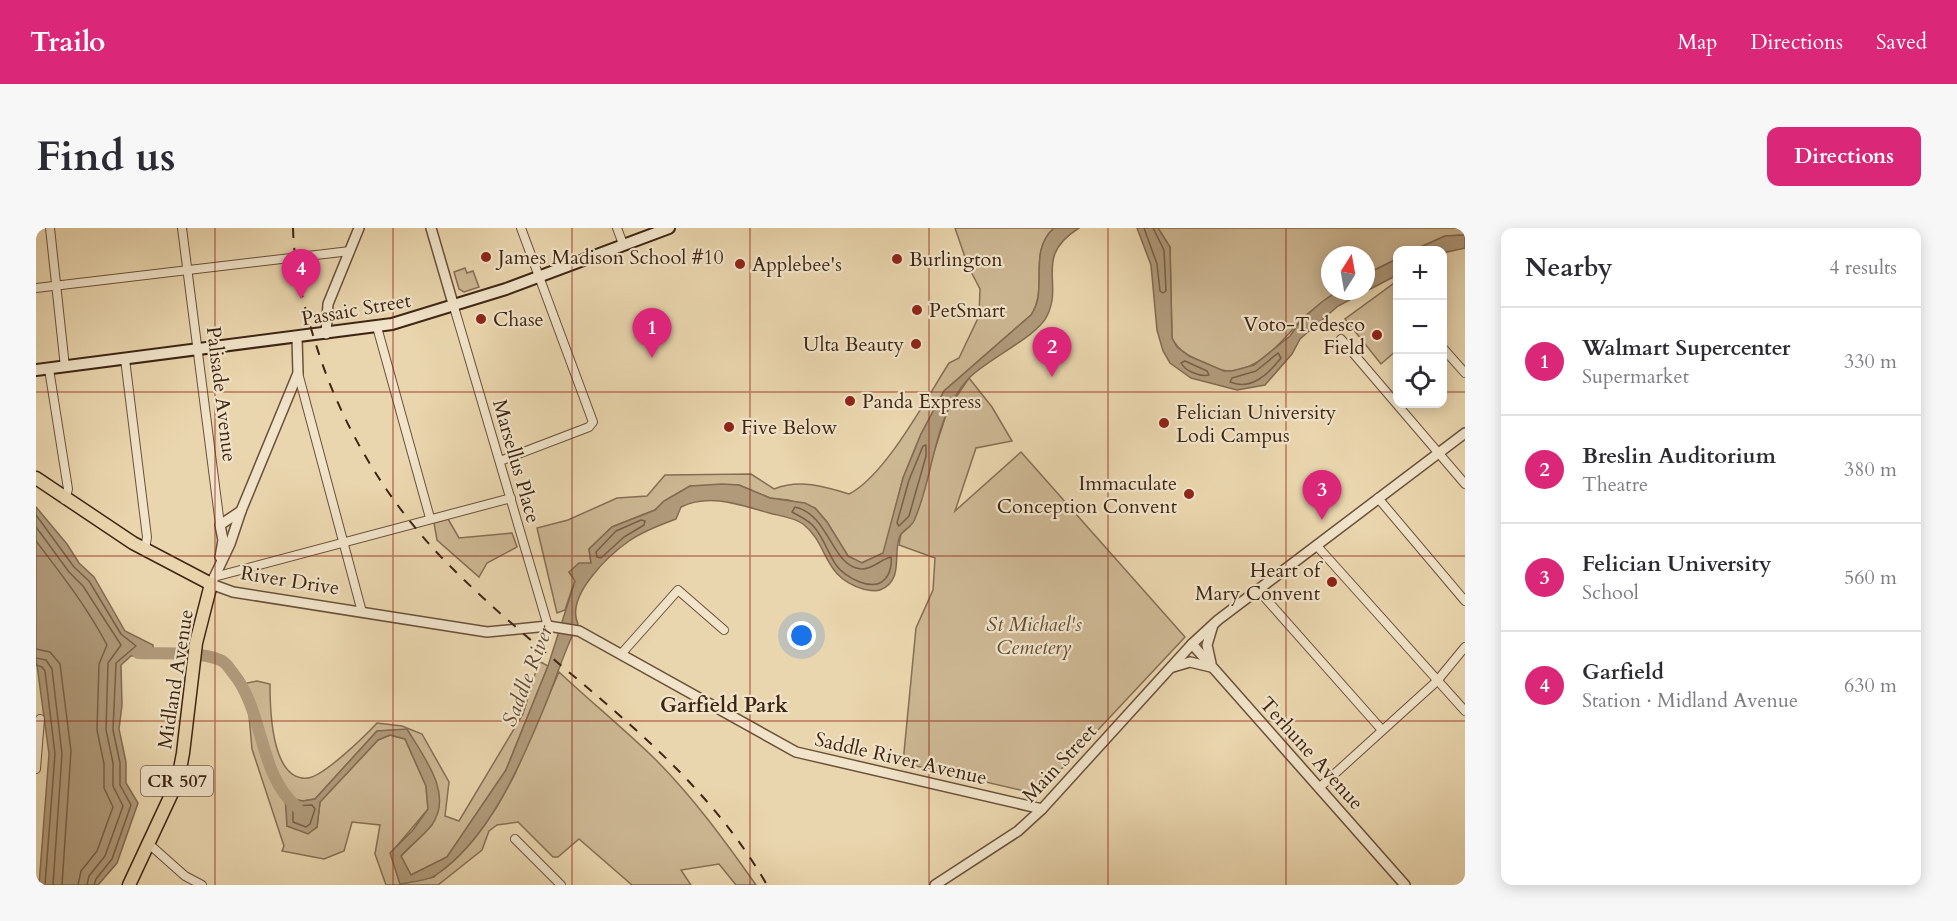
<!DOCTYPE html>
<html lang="en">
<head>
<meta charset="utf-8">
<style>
	body { margin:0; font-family:Cardo,serif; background:#f7f7f7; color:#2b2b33 }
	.controls { position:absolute; right:18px; top:18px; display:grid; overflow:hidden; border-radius:12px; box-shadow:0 3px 15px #0003 }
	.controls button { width:54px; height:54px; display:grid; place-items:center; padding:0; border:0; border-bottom:2px solid #e1e1e2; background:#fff; color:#2b2b33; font:30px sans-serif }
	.compass { position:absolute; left:1285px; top:18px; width:54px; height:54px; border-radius:50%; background:#fff; box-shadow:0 3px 15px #0003; rotate:11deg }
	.you { position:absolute; left:766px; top:408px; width:21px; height:21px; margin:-15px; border:4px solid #fff; border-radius:50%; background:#1a73e8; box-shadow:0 0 0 9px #1a73e833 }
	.badge { display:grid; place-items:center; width:39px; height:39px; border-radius:50%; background:#db2777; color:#fff; font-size:20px; font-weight:700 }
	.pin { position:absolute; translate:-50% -50px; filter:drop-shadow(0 2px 3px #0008) }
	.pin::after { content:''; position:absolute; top:32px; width:21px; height:18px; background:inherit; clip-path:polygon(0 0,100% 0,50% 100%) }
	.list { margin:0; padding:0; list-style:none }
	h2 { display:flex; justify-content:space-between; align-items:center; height:78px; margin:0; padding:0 24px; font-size:26px }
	h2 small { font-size:20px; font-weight:400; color:#7c7c81 }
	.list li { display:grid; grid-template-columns:39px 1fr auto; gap:18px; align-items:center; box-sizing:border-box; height:108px; padding:0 24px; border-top:2px solid #e1e1e2 }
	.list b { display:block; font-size:22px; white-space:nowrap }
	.list p { margin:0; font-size:20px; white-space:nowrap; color:#7c7c81 }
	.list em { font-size:20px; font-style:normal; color:#7c7c81 }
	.icon { flex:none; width:33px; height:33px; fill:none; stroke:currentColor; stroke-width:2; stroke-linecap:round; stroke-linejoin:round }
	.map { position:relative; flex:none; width:1429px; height:657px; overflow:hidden; border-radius:12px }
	header { display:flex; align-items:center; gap:36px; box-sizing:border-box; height:84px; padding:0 30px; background:#db2777; color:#fff }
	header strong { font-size:28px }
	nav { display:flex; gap:33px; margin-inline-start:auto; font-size:21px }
	.intro { display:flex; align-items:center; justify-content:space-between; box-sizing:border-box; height:144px; padding:0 36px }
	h1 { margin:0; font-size:42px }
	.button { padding:15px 27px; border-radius:12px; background:#db2777; color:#fff; font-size:21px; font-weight:700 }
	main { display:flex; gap:36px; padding:0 36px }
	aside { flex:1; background:#fff; border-radius:12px; box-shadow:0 3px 15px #0003 }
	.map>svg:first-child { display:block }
	.green { fill:#cdb894; stroke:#866e54; stroke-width:1.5 }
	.water { fill:#b09a7a; stroke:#826b51; stroke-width:1.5 }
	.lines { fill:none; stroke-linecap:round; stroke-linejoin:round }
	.shore { stroke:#776047; stroke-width:1.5 }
	.river { stroke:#b09a7a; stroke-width:12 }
	.minor-casing { stroke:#69513a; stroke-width:10 }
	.tertiary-casing { stroke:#69513a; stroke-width:12 }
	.secondary-casing { stroke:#3e2514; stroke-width:14 }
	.primary-casing { stroke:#3e2514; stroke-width:15 }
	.minor { stroke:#f1e4ca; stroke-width:8 }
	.tertiary { stroke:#f1e4ca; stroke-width:9 }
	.secondary { stroke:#f1e4ca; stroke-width:10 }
	.primary { stroke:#ead6ae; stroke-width:12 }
	.rail { stroke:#3e2514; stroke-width:2; stroke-dasharray:10 10; stroke-linecap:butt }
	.grid { fill:none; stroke:#8f2418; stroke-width:1.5; stroke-opacity:0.55 }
	.poi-dot { fill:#8f2418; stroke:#f1e4ca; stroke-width:2 }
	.labels { text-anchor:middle; stroke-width:4.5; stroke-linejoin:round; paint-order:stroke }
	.shield { fill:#f1e4ca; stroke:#745e4b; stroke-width:1.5 }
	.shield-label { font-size:18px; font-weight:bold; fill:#3e2514 }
	.poi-label { font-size:20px; fill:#3e2514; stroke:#f1e4ca; text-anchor:start }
	.street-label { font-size:20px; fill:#3e2514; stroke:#f1e4ca }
	.park-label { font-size:20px; font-style:italic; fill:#624a34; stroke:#f1e4ca }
	.water-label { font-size:21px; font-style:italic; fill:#604833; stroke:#f1e4ca }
	.neighbourhood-label { font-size:21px; font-weight:bold; fill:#3e2514; stroke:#f1e4ca }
</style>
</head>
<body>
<header>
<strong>Trailo</strong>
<nav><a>Map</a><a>Directions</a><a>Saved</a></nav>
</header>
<div class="intro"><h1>Find us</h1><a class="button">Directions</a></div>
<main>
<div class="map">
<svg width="1429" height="657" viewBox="0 0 1429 657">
	<rect width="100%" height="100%" fill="#ead6ae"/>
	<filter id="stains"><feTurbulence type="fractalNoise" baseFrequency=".00333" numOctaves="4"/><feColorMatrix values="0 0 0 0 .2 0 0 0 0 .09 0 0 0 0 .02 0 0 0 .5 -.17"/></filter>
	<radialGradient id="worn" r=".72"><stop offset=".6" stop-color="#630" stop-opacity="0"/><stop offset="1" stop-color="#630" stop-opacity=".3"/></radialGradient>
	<g class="green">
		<path d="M919 0H1018C991 24 1013 62 995 87L908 163 885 206 867 250 848 325 825 335 812 328 791 294 779 280 752 272 734 270 703 257 654 258 628 273 619 282 576 299 553 321 555 335 533 344 539 352 529 382 521 385 501 300 532 292 581 270 611 268 629 247 715 246 738 261C763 251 788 258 813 266 849 248 890 171 913 135L923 130 943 88 944 61 932 38Z"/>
		<path d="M1122 0H1429V7L1409 8 1378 22H1362L1361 31 1330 46V27H1294V63H1302C1289 72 1276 81 1265 92 1246 113 1225 141 1195 143 1186 144 1177 138 1169 135 1155 129 1143 124 1136 110L1134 19Z"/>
		<path d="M429 40 431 45 437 43 443 59 428 64 423 61 418 44Z"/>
		<path d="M1361 53V122L1345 136 1309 91Z"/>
		<path d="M933 150 956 179 976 213 940 220 919 283 985 224 1149 409 1002 566 867 535 880 400 897 362 899 330 863 317 865 306 874 298 912 181Z"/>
		<path d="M412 291 423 310 476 305 481 319 451 335 443 349 401 312 398 295Z"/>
		<path d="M503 433 512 438 470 542 411 629 375 647 365 628 396 597 403 570 371 502 341 503 279 571 267 573 251 598 272 605 281 599 284 574 342 512 354 507 369 511 390 558 392 581 355 625 364 656 398 649 460 580 478 548 523 444C554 473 588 501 619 531 657 569 689 613 720 657H700L683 636 645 642 655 657H596L543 611 522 629H517L482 594 461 597 453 603 446 622 402 657H350L339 626 344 597 316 594 308 623 288 631 246 623 248 618 216 521 212 476 201 457 221 453 234 456C234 480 235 554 272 550 288 548 329 508 341 495L366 498 386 506 413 554 409 588 423 593 487 486Z"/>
	</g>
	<g class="water">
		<path d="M1018 0H1043C997 29 1028 54 1011 88 1001 109 951 131 933 150 896 190 899 246 878 293 875 299 869 301 865 306 855 321 870 352 844 362 839 364 832 362 827 361 786 349 793 316 767 296 757 289 744 288 733 285 704 277 674 265 645 279L640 291C624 297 607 303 593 313 573 327 529 368 542 396 528 422 520 452 508 480 484 538 453 611 400 647 391 653 375 654 364 656L354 625 377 602 392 581 390 558 369 511 354 507 342 512 284 574 281 599 272 606 251 598 249 569 267 573 279 571 341 503 371 501C387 528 419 567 395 598 386 609 374 618 365 628L375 647 411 629 470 542 512 438 539 353 533 344 543 335H555L553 321 576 299 619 282 628 273 654 258 686 256 703 257 734 270 769 275 779 280 791 294 812 328 826 335 847 325 867 250 885 206 908 163 995 87C1013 62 991 24 1018 0Z"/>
		<path d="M1101 0H1122L1134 19 1136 110 1141 119 1153 128 1188 143H1196L1218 137 1254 108 1265 92 1287 73 1302 63H1330V46L1361 31V47L1302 78 1264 111 1256 126 1229 157 1201 162 1155 150 1134 135 1127 123 1121 102 1115 37Z"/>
		<path d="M1429 7V20L1407 25 1378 22 1409 8Z"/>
		<path d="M0 279 31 316 43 335 58 349 89 403 117 417V427L95 428 85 437 86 477 83 501 90 534V555L102 575 81 635 62 657H3L13 526 0 430Z"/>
	</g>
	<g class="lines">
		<g class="shore">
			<path d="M1108 0 1121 36 1124 63 1127 65 1130 63 1128 22 1117 0"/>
			<path d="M1242 125 1245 130C1233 145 1216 163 1194 154L1196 150 1220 143Z"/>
			<path d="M1149 133 1171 143 1173 147C1164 149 1149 143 1145 135Z"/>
			<path d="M890 217V228L873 288 863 298 861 295 873 252 887 218Z"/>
			<path d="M759 279C794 287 795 338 825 341 836 342 845 331 855 329 856 336 854 346 849 351 837 365 808 349 800 337 792 325 788 311 779 300 773 292 765 289 756 284Z"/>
			<path d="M0 287 38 339 53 353 85 406 100 418 80 435 77 502 84 535V557L95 577 76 631 60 651 58 657"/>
			<path d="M605 292 609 293 608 297 588 309 565 330 561 329 560 324 580 303Z"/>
			<path d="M0 299 33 344 47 358 85 417 72 435 70 502 77 535V558L87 578 69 628 53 648 51 657"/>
			<path d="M0 313C26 347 51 379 71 417L63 436 61 502 68 536V560L77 579 61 623 45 643 42 657"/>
			<path d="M0 421 14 424 24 436 35 523 26 657"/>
			<path d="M0 430 10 432 16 441 26 526 17 657"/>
			<path d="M0 437 6 439 9 443 19 526 9 657"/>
			<path d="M276 577 279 581 274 596 270 599 257 594V578Z"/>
		</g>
		<path class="river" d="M102 425C128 426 161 423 184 432 190 434 193 440 197 445 229 484 222 547 261 579"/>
		<defs>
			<g id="minor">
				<path d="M14 0 29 139"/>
				<path d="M146 0 184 297"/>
				<path d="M581 0 587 16"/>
				<path d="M0 60 314 23"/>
				<path d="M418 79 512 398"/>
				<path d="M341 99 394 290"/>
				<path d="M1305 111 1429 256"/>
				<path d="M1406 119 1429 145"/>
				<path d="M89 131 111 309 109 321"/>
				<path d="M13 141 32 261 29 272"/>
				<path d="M262 145 326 384"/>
				<path d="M464 233 553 199 557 194 485 0"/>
				<path d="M1342 270 1429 373"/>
				<path d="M1281 318 1429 483"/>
				<path d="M178 349 475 270"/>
				<path d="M1222 362 1346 502"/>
				<path d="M586 425 642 362 688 402"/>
				<path d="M0 541 4 491"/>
				<path d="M1283 560 1401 453 1429 419"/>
				<path d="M479 611 525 657"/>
				<path d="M113 616 149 648 166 657"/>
			</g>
			<g id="tertiary">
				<path d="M395 0 418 79"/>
				<path d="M290 106 292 76 323 0"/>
				<path d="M261 110 262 145 205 283 194 316 175 356 197 364 451 404 512 398 543 403 760 524 1006 581"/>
				<path d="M184 329 187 312 184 297 205 283"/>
				<path d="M1156 416 1369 657"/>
				<path d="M1175 435 1171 417 1177 397"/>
				<path d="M1137 439 1154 434 1175 439"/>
				<path d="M899 657 982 603 1006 581 1156 416 1182 392 1429 205"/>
			</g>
			<path id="secondary" d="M0 142 356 96 470 61 633 0"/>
			<path id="primary" d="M0 250 97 315 175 356 160 415 147 525 142 552 93 657"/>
		</defs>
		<use href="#minor" class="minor-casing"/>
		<use href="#tertiary" class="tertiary-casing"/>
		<use href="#secondary" class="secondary-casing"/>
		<use href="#primary" class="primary-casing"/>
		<use href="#minor" class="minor"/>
		<use href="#tertiary" class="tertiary"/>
		<use href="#secondary" class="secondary"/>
		<use href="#primary" class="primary"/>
		<path class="rail" d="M257 0C258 45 271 90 285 132 312 210 358 283 417 341 524 448 653 522 731 657"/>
	</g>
	<path class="grid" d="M179 0V657M357 0V657M536 0V657M714 0V657M893 0V657M1072 0V657M1250 0V657M0 164H1362M1406 164H1429M0 328H1429M0 493H1429"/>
	<g class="poi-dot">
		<circle cx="450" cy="29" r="6"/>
		<circle cx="861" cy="31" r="6"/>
		<circle cx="704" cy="36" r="6"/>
		<circle cx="881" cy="82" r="6"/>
		<circle cx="445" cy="91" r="6"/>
		<circle cx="1341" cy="107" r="6"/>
		<circle cx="880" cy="116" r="6"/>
		<circle cx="814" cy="173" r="6"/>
		<circle cx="1128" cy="195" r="6"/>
		<circle cx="693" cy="199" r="6"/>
		<circle cx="1153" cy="266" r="6"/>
		<circle cx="1296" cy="354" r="6"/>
	</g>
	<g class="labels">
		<rect class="shield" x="105" y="538" width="72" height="30" rx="4.5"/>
		<g class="shield-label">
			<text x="141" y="559">CR 507</text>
		</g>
		<g class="poi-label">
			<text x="462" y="36">James Madison School #10</text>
			<text x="873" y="38">Burlington</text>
			<text x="716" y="43">Applebee's</text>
			<text x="893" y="89">PetSmart</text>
			<text x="457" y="98">Chase</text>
			<text x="1329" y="103" text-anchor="end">Voto-Tedesco<tspan x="1329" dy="23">Field</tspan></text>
			<text x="868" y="123" text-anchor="end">Ulta Beauty</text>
			<text x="826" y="180">Panda Express</text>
			<text x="1140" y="191">Felician University<tspan x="1140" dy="23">Lodi Campus</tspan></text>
			<text x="705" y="206">Five Below</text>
			<text x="1141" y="262" text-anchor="end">Immaculate<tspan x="1141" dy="23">Conception Convent</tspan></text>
			<text x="1284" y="349" text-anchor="end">Heart of<tspan x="1284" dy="23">Mary Convent</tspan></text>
		</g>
		<g class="street-label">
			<text transform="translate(320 81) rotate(-10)" y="7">Passaic Street</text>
			<text transform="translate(186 166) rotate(83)" y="7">Palisade Avenue</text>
			<text transform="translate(481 233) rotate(74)" y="7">Marsellus Place</text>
			<text transform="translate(254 352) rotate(9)" y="7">River Drive</text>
			<text transform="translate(139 451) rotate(-81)" y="7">Midland Avenue</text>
			<text transform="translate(1276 525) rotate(48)" y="7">Terhune Avenue</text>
			<text transform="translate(865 530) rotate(13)" y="7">Saddle River Avenue</text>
			<text transform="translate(1023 535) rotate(-47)" y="7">Main Street</text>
		</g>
		<g class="park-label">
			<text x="998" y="403">St Michael's<tspan x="998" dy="23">Cemetery</tspan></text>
		</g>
		<g class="water-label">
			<text transform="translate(491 448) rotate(-69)" y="7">Saddle River</text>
		</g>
		<g class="neighbourhood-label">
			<text x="688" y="484">Garfield Park</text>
		</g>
	</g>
	<rect width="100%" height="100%" filter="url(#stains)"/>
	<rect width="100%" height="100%" fill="url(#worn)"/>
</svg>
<div class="controls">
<button>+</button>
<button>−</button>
<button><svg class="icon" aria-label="locate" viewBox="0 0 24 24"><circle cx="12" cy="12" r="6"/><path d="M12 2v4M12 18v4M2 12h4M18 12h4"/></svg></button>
</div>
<svg class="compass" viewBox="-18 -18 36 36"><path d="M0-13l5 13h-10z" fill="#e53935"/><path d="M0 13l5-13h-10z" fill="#7c7c81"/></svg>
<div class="you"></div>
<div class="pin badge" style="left:616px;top:130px">1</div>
<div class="pin badge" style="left:1016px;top:149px">2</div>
<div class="pin badge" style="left:1286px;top:292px">3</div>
<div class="pin badge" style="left:265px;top:71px">4</div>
</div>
<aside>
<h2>Nearby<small>4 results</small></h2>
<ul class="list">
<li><span class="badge">1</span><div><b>Walmart Supercenter</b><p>Supermarket</p></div><em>330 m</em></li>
<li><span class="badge">2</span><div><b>Breslin Auditorium</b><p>Theatre</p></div><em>380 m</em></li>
<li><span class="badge">3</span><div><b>Felician University</b><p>School</p></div><em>560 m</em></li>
<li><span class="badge">4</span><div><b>Garfield</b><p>Station · Midland Avenue</p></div><em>630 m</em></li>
</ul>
</aside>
</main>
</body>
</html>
